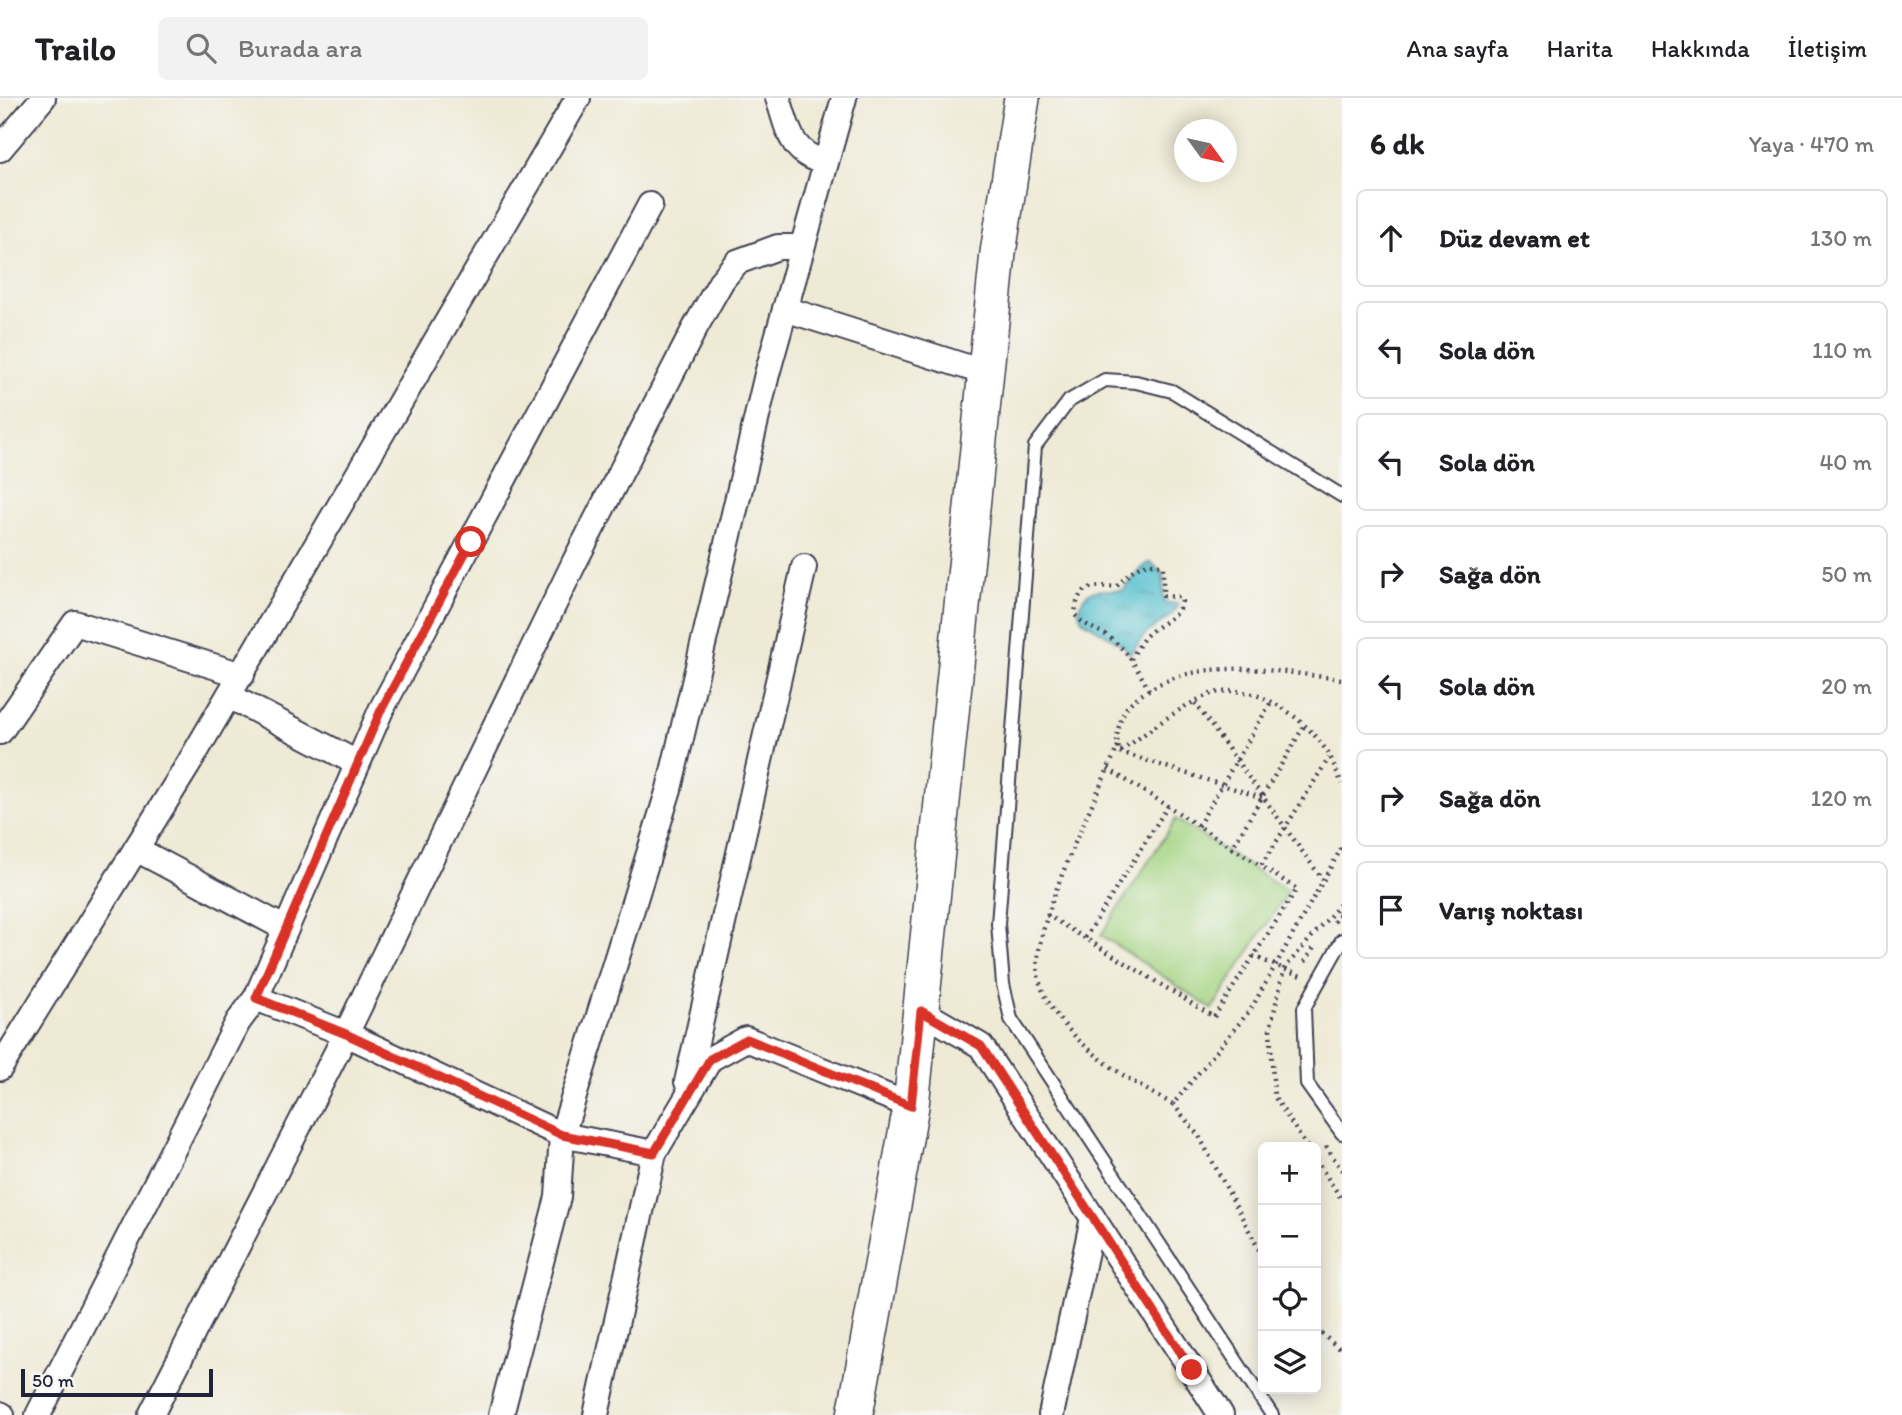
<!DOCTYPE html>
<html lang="tr">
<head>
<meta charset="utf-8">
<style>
	body { margin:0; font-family:Itim,sans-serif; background:#f2f2f2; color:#202124 }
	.controls { position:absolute; right:21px; bottom:21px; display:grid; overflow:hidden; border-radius:10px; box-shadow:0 4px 18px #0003 }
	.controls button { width:63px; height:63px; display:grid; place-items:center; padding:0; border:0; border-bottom:2px solid #e0e0e0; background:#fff; color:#202124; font:35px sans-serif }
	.compass { position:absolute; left:1174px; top:21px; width:63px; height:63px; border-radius:50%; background:#fff; box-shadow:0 4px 18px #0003; rotate:123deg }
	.scale { position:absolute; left:21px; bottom:18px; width:192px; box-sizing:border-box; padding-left:7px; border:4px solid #22223b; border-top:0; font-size:19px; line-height:24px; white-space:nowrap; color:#22223b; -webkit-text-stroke:5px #f6f6f2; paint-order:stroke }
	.stop { position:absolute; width:21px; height:21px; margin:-16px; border:5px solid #d93025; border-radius:50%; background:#fff }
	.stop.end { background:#d93025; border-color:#fff; box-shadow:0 2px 7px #0008 }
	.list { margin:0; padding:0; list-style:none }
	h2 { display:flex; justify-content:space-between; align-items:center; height:91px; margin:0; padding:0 28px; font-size:30px }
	h2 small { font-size:23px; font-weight:400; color:#757577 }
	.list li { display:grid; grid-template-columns:46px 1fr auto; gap:21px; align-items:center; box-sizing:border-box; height:98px; margin:0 14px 14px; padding:0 14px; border:2px solid #e0e0e0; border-radius:10px }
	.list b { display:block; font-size:26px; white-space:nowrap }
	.list em { font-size:23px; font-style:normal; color:#757577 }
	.icon { flex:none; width:38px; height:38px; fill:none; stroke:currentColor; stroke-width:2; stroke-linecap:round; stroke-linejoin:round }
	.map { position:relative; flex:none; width:1342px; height:1317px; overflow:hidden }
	header { display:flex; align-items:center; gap:42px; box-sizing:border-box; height:98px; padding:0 35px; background:#fff; border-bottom:2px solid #e0e0e0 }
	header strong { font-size:33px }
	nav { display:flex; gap:38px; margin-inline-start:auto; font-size:24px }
	.search { width:490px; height:63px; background:#f2f2f2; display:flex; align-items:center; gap:18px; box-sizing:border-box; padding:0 24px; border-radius:10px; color:#757577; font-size:26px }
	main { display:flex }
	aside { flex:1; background:#fff }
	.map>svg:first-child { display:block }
	.pitch { fill:#a4d482; stroke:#637b5e; stroke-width:2 }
	.water { fill:url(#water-ripples); stroke:#3a7084; stroke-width:2 }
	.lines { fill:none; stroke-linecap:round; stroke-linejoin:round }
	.service-casing { stroke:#414052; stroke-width:16 }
	.minor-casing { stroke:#414052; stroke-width:28 }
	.secondary-casing { stroke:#414052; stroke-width:38 }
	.path { stroke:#414052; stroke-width:4.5; stroke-dasharray:2 5; stroke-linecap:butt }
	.service { stroke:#fff; stroke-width:12 }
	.minor { stroke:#fff; stroke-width:24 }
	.secondary { stroke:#fff; stroke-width:35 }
	.route { stroke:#d93025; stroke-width:9 }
</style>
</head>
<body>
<header>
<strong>Trailo</strong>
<div class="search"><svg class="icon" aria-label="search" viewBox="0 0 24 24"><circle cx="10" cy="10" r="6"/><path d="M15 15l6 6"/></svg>Burada ara</div>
<nav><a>Ana sayfa</a><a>Harita</a><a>Hakkında</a><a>İletişim</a></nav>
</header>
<main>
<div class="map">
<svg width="1342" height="1317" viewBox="0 0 1342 1317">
	<defs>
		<pattern id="water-ripples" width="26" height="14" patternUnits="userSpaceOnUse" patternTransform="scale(1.75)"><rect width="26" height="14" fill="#53bfce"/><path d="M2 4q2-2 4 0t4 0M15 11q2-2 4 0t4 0" fill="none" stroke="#449ba8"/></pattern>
	</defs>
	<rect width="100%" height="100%" fill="#f6f6f2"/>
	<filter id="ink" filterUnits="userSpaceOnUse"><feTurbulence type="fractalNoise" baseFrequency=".0143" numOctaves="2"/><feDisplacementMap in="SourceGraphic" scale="14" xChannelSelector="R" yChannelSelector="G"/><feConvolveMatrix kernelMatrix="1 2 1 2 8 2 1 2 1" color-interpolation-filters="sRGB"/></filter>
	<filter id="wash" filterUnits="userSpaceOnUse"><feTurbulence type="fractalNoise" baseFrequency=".00686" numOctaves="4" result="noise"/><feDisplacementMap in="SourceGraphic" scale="28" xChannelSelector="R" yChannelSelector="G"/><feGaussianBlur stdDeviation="1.57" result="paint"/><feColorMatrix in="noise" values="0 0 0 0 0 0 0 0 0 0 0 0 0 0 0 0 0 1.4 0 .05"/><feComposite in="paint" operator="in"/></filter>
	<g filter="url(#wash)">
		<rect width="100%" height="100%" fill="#eeead5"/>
		<path class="pitch" d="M1176 721 1288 793 1212 911 1101 837Z"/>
		<path class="water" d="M1151 464 1163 477 1164 504 1179 506C1170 526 1145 527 1134 553L1128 555 1124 548 1082 522 1078 511C1087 486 1101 493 1123 492L1143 468Z"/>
	</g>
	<g filter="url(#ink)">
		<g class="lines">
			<defs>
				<g id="service">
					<path d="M1342 842 1304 910 1307 986 1342 1035"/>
					<path d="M1272 1317 1011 921 1003 886 998 826 1035 348 1069 303 1105 282 1136 284 1172 293 1342 398"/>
				</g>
				<g id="minor">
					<path d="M778 0C788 30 790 56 825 64"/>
					<path d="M0 51 43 0"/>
					<path d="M785 211 986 275"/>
					<path d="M229 598 357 665"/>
					<path d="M0 634 75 525 242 577"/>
					<path d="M136 751 286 831"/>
					<path d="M256 900 346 936 562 1037 654 1055"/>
					<path d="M921 913 981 948 1221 1317"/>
					<path d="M0 970 188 667 578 0"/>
					<path d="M687 984 804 469"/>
					<path d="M0 1316 2 1317"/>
					<path d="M38 1317 238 924 256 900 381 612 650 107"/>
					<path d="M151 1317 346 936 575 463 696 228 722 182 737 164 778 149H802"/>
					<path d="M501 1317 558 1099 562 1037 669 691 767 276 844 0"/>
					<path d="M596 1317 654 1055 710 961 746 941 911 1008"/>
					<path d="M1051 1317 1093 1120"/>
				</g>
				<path id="secondary" d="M855 1317 911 1008 998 155 1022 0"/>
			</defs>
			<use href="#service" class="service-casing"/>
			<use href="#minor" class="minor-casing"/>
			<use href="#secondary" class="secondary-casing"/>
			<g class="path">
				<path d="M1131 561C1136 553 1140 544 1147 537 1160 524 1177 522 1182 503L1179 499 1163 498V468C1139 461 1131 474 1116 489 1090 487 1077 488 1075 517 1089 532 1100 531 1113 542 1129 555 1139 574 1149 592"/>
				<path d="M1341 581C1279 574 1203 557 1147 593 1135 601 1127 605 1122 619 1117 633 1115 640 1120 654 1146 635 1176 611 1206 598 1250 579 1302 617 1326 652 1333 662 1337 675 1342 686"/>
				<path d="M1195 605 1323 782"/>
				<path d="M1118 648C1097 698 1030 831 1038 877 1049 933 1125 982 1173 1006L1251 911 1342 749"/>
				<path d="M1120 654 1263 700"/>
				<path d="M1108 671 1168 708"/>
				<path d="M1198 728 1271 604"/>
				<path d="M1232 750 1261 768"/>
				<path d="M1047 817 1214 919 1297 791 1261 768 1329 660"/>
				<path d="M1334 824 1342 814"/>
				<path d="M1085 840 1168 708 1232 750 1304 628"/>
				<path d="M1253 858 1301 878"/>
				<path d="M1305 864 1315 848"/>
				<path d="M1173 1006 1199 1038 1263 1159"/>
				<path d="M1326 1048 1342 1073"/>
				<path d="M1307 1049 1274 998 1270 931 1284 871 1342 804"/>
				<path d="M1316 1062 1342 1102"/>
				<path d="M1316 1231 1342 1253"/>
			</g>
			<use href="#service" class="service"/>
			<use href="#minor" class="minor"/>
			<use href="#secondary" class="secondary"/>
		</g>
	</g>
	<g class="lines" filter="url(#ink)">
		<path class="route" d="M471 444 381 612 256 900 346 936 562 1037 654 1055 710 961 747 941 911 1008 921 913 981 948 1192 1272"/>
	</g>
</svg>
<div class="controls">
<button>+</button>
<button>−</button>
<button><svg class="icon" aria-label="locate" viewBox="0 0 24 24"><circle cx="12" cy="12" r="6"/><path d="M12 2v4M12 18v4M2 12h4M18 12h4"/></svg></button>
<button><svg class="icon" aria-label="layers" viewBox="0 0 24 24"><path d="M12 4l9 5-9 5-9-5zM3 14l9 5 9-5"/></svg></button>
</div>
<svg class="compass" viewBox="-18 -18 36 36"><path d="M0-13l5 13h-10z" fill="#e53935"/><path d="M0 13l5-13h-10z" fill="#757577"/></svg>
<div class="scale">50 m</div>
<div class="stop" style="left:471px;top:444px"></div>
<div class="stop end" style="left:1192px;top:1272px"></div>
</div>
<aside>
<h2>6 dk<small>Yaya · 470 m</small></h2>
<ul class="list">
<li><svg class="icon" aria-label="ahead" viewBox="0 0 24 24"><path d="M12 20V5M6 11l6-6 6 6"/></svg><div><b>Düz devam et</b></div><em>130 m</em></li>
<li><svg class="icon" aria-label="left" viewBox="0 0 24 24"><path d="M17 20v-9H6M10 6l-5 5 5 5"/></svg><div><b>Sola dön</b></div><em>110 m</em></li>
<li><svg class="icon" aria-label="left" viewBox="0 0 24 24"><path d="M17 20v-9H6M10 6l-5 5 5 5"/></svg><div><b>Sola dön</b></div><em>40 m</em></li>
<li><svg class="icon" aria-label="right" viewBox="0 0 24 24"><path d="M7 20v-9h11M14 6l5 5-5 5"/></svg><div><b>Sağa dön</b></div><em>50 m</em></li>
<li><svg class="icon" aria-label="left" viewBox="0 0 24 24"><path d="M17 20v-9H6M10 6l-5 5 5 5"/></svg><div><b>Sola dön</b></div><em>20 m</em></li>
<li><svg class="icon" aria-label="right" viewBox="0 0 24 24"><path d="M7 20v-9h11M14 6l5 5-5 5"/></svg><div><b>Sağa dön</b></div><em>120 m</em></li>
<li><svg class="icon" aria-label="arrive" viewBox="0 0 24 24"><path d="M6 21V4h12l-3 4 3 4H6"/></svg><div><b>Varış noktası</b></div></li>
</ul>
</aside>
</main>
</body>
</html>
